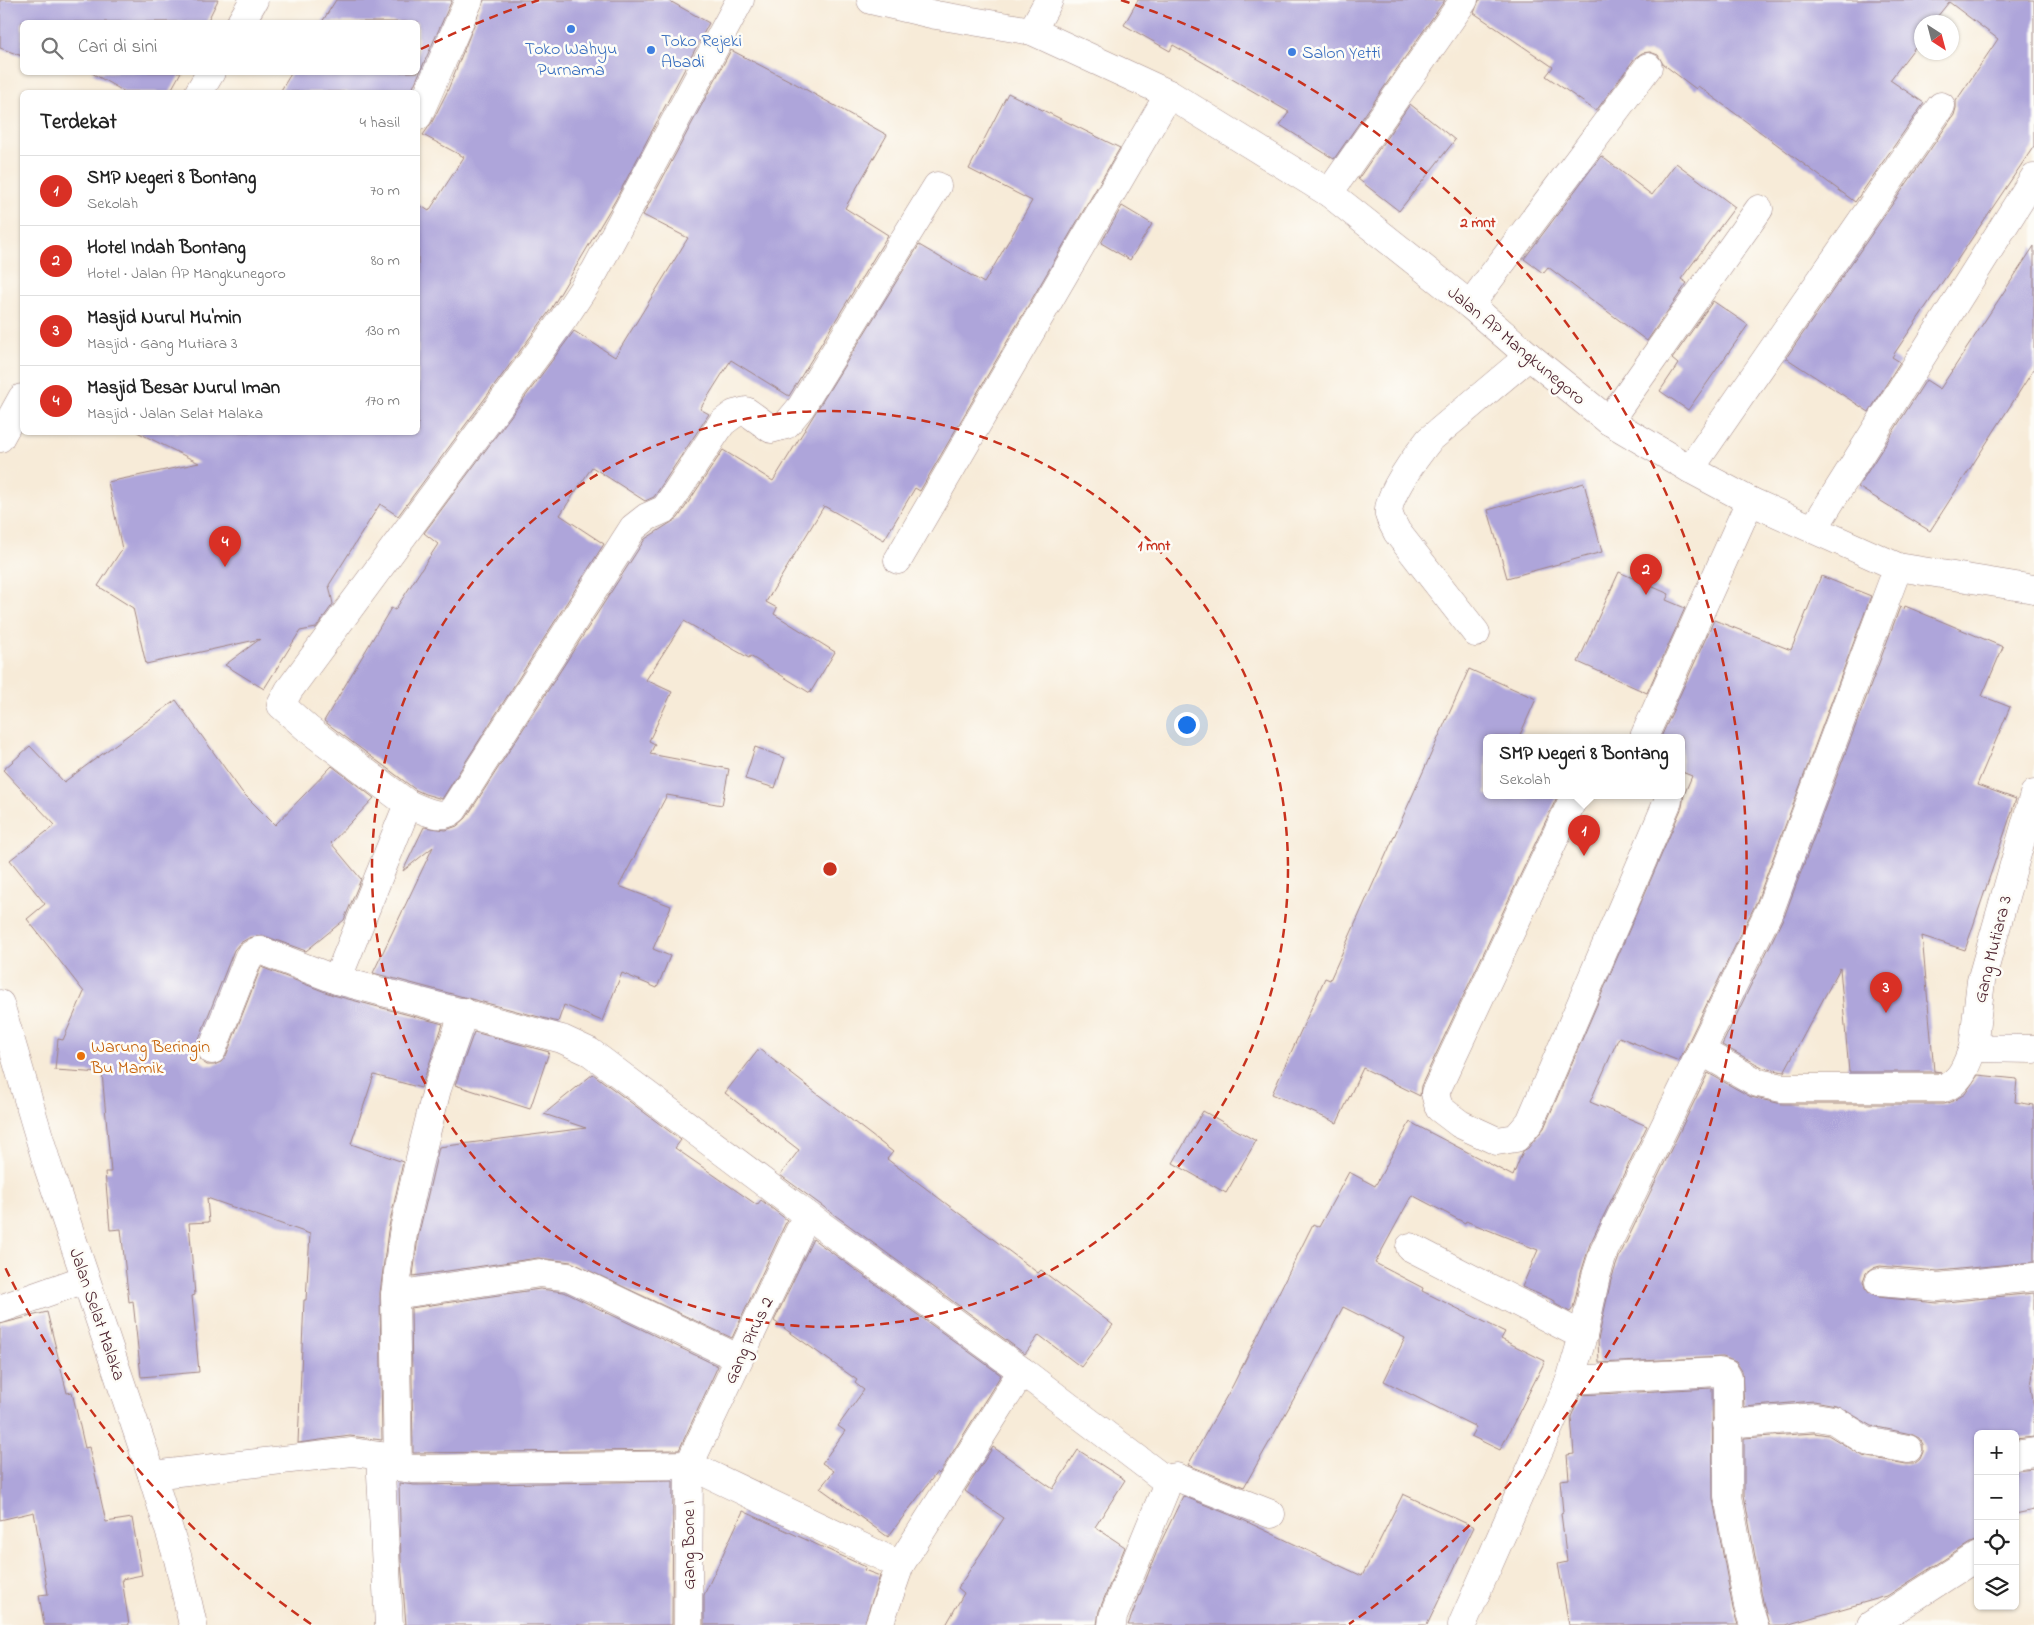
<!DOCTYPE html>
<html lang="id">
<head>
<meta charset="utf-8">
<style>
	body { margin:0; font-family:"Indie Flower",sans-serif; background:#f2f2f2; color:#222 }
	.controls { position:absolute; right:15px; bottom:15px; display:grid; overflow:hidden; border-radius:8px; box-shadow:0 1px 4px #0004 }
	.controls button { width:45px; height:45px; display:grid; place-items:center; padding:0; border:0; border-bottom:1px solid #e0e0e0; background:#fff; color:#222; font:25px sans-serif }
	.compass { position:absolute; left:1914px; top:15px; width:45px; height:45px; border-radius:50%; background:#fff; box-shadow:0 1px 4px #0004; rotate:144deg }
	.you { position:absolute; left:1186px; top:724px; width:18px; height:18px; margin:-12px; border:4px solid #fff; border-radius:50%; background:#1a73e8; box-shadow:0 0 0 8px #1a73e833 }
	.badge { display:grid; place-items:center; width:32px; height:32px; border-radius:50%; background:#d93025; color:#fff; font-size:16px; font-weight:700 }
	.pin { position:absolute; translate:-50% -41px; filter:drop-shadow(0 1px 2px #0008) }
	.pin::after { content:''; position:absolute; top:26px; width:18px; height:15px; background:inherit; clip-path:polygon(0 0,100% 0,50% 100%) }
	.popup { position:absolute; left:1483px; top:734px; width:202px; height:65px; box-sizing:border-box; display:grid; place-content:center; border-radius:8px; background:#fff; filter:drop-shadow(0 1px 4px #0005); font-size:16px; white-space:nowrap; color:#767676 }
	.popup b { font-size:19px; color:#222 }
	.popup::after { content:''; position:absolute; left:50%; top:100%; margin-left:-10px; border:10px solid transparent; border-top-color:#fff }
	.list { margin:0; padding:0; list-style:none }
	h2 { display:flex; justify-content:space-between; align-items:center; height:65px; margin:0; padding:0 20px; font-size:21px }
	h2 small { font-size:16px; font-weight:400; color:#767676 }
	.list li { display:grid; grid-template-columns:32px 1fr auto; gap:15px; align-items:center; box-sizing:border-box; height:70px; padding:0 20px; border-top:1px solid #e0e0e0 }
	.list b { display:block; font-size:19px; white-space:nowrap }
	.list p { margin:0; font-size:16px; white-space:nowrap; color:#767676 }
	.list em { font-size:16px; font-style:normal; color:#767676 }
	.icon { flex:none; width:28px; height:28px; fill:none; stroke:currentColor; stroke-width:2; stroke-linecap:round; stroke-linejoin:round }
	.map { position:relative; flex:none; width:2034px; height:1625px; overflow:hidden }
	.search { position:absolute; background:#fff; box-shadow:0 1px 4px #0004; left:20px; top:20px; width:400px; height:55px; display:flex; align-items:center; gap:12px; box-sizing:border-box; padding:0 18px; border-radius:8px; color:#767676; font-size:19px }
	.panel { position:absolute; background:#fff; box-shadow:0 1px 4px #0004; left:20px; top:90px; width:400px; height:345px; border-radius:8px }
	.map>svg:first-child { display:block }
	.building { fill:#aea5da }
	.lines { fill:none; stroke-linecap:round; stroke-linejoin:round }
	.minor-casing { stroke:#a08582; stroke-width:29 }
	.minor { stroke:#fff; stroke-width:28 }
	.ring { fill:none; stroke:#c8321e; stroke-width:2.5; stroke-dasharray:9 6 }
	.shop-dot { fill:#3f7fe0; stroke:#fdfcf7; stroke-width:2 }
	.food-dot { fill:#e8710a; stroke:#fdfcf7; stroke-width:2 }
	.labels { text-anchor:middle; stroke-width:5; stroke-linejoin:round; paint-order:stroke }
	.shop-label { font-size:18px; fill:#366cbe; stroke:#fdfcf7; text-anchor:start }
	.street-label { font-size:18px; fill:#4a1f2b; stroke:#fdfcf7 }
	.food-label { font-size:18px; fill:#c56008; stroke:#fdfcf7; text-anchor:start }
	.centre { fill:#c8321e; stroke:#fdfcf7; stroke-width:2.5 }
	.ring-label { font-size:15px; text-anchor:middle; font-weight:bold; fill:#c8321e; stroke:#fdfcf7; stroke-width:5; stroke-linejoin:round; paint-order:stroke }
</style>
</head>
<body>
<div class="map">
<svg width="2034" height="1625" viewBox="0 0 2034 1625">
	<rect width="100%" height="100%" fill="#fdfcf7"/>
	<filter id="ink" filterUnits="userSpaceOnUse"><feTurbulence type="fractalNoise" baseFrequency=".02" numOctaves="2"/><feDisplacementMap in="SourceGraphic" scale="10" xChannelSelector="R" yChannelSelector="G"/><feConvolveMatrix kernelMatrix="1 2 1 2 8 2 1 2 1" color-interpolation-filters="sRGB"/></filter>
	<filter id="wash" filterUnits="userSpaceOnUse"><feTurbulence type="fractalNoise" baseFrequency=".0096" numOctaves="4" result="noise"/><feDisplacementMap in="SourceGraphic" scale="20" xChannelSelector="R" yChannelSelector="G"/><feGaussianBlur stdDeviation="1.12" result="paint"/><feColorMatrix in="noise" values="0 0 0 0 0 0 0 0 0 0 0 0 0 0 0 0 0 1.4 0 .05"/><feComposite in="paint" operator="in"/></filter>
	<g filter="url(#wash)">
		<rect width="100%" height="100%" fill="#f7ebd8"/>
		<g id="blocks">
			<g class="building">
				<path d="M0 0H218L207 22H22V56L0 48Z"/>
				<path d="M336 0H452L411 92H280L292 72H418V22H322Z"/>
				<path d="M484 0H668L709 23 615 201 551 309 398 516 380 504 329 585 333 604 316 628 300 631 264 689 225 665 260 639 146 664 133 608 98 586 122 549 108 482 199 463 137 432H418V204L429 211 464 157 423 135 432 122 447 92Z"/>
				<path d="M1138 0H1445L1334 159 1280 125 1289 112 1173 45 1170 51 1124 25Z"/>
				<path d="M1479 0H2034V146L1892 357 1900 362 1869 412 1786 358 1954 115 1956 108V101L1998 39 1949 2 1933 22H1922V38L1890 80 1924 103 1855 202 1698 86 1696 89 1663 64 1658 55 1650 52 1642 53 1635 58 1596 111 1546 76 1553 67 1474 13Z"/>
				<path d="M731 50 796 84 887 135 845 208 888 235 789 396 731 360 700 409 709 414 654 497 645 501 592 467 560 515 604 544 442 799 425 794 416 790 324 721 391 608 395 610 438 544 424 533 574 331 615 357 688 238 643 215Z"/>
				<path d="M90 72H181L170 92H125Z"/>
				<path d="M1008 93 1120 148 920 491 915 488 884 540 824 506 766 602 777 608 774 614 835 652 810 693 750 656 749 658 684 621 646 680 672 692 649 741 655 744 650 754 729 769 722 805 667 795 619 886 671 906 653 949 670 956 657 988 622 973 602 1021 564 1005 558 1022 373 973 433 847 403 871 424 827 446 830 457 826 466 818 645 539 678 518 723 450 773 481 919 245 984 283 1032 201 969 169Z"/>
				<path d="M1410 104 1455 140 1399 211 1358 179Z"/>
				<path d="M1601 156 1652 195 1676 163 1735 207 1681 279 1687 283 1647 341 1548 267 1543 273 1524 259Z"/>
				<path d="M1122 206 1152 224 1130 260 1101 243Z"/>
				<path d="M2034 246V369L1930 531 1858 487 1926 380 1940 389Z"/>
				<path d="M1713 301 1748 325 1688 410 1660 391 1678 364 1672 359Z"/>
				<path d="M1584 483 1602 552 1507 578 1488 510Z"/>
				<path d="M1619 572 1669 594 1666 600 1685 608 1647 693 1578 662Z"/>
				<path d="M1821 576 1871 596 1757 901 1679 1061 1619 1037 1590 1102 1647 1126 1590 1244 1581 1273 1573 1308 1570 1312 1555 1304V1301L1522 1287 1538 1250 1466 1221 1465 1223 1412 1195 1375 1263 1423 1288 1422 1291 1505 1332 1501 1339 1545 1361 1500 1450 1471 1436 1476 1427 1384 1381 1405 1338 1343 1307 1302 1386H1301L1244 1487 1188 1465 1233 1385 1313 1224 1319 1227 1349 1172 1375 1186 1410 1122 1513 1176 1523 1151 1528 1148 1544 1128 1682 807 1684 795 1692 776 1682 772V737H1661L1714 620 1791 650Z"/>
				<path d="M1905 606 2003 647 1982 696 2010 707 1977 785 2016 799 1965 950 1922 936 1934 1071 1941 1072H1849L1840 968 1784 1072 1764 1068 1722 1045 1786 912 1900 607 1904 609Z"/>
				<path d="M1469 669 1536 699 1519 737H1486V795H1558L1421 1086 1420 1096 1363 1068 1337 1123 1272 1094 1325 978 1330 980Z"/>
				<path d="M176 700 242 792 275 825 332 766 374 798 331 843 361 879 344 920 306 951 262 935 249 938 240 943 234 950 197 1044V1053L200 1060 207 1065H214L221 1062 226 1056 261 967 333 995 443 1024 421 1088 374 1075 351 1144 403 1162 388 1231 380 1293 382 1440 350 1436 298 1443 304 1300H306L310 1234 207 1198 209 1222 189 1223 195 1295 192 1296 199 1372 141 1377 133 1301 129 1302 121 1229 110 1230 105 1172H111L102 1073 55 1070 58 1039 63 1040 84 992 27 919 45 904 10 860 55 825 3 770 30 746 64 782Z"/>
				<path d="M755 747 785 758 775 788 745 779Z"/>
				<path d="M474 1032 549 1052 530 1109 455 1085Z"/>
				<path d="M759 1049 893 1152 887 1159 1038 1273 1041 1270 1113 1325 1081 1367 1039 1335 1025 1354 780 1175 799 1150 725 1093Z"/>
				<path d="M1708 1073 1751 1097 1782 1104H1944L1951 1102 1965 1094 1978 1075 2017 1079 2015 1102 2034 1105V1262L1938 1271 1880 1266 1873 1268 1866 1273 1863 1281 1865 1288 1870 1294 1877 1297 1937 1303 2034 1293V1365L2031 1386 2034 1408V1437L2015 1439V1434H1978V1540L1970 1543 1887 1596 1786 1625H1769L1763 1602 1744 1495V1438L1814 1433 1828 1435 1863 1456 1906 1464H1914L1920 1459 1923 1452V1444L1919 1438 1911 1434 1872 1426 1836 1405 1814 1401 1744 1407 1742 1371 1736 1362 1723 1357 1599 1363 1598 1340 1611 1280 1619 1257Z"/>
				<path d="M593 1074 681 1140 675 1148 757 1205 761 1200 787 1220 732 1338 571 1262 538 1258 413 1276 418 1237 439 1147 586 1128 544 1114Z"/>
				<path d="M1203 1111 1256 1141 1226 1193 1173 1163Z"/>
				<path d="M813 1239 1001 1375 939 1474 937 1472 888 1537 820 1488 834 1471 822 1463 845 1431 838 1426 864 1390 855 1383 857 1380 774 1321Z"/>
				<path d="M540 1289 564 1292 718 1366 679 1450 413 1453 411 1308Z"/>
				<path d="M47 1312 67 1393 72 1392 85 1448 89 1447 106 1522 132 1518 142 1575 122 1579 129 1625H44L39 1595 48 1594 34 1512 0 1520V1324Z"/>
				<path d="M1712 1388 1713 1499 1733 1609 1738 1625H1569L1558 1564 1567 1562 1561 1513 1563 1512 1560 1480 1569 1479 1567 1455 1574 1454 1571 1417 1580 1395Z"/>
				<path d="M993 1447 1053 1489 1078 1450 1125 1480 1095 1527 1125 1547 1099 1611 1097 1625H946L964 1593 958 1588 1004 1518 965 1491Z"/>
				<path d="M2034 1468V1510L2015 1514V1470Z"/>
				<path d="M673 1481 672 1625H406L401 1562 399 1483 414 1485Z"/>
				<path d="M1403 1494 1474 1527 1427 1625H1128L1159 1546 1183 1496 1243 1520 1362 1576Z"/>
				<path d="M743 1511 866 1567 864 1570 880 1576 864 1625H704V1595Z"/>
			</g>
		</g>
	</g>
	<g filter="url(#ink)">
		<use href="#blocks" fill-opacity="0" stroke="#a08582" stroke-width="1"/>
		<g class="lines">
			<defs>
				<g id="minor">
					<path d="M871 0 936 15 1032 31 1169 94 1329 193 1470 305 1529 356 1609 421 1690 469 1750 501 1898 567 2034 589"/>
					<path d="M241 22 254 0"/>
					<path d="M1032 31 1049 0"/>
					<path d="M199 92 211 72"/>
					<path d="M418 116 469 0"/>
					<path d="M1329 193 1464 0"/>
					<path d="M1470 305 1648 67"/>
					<path d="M1609 421 1759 209"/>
					<path d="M0 438 22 398"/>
					<path d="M1690 469 1941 106"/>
					<path d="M1814 528 2034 178"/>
					<path d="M898 560 1169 94"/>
					<path d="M1476 633 1397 532C1395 527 1390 520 1389 514 1385 497 1418 454 1429 440L1529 356"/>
					<path d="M1644 737 1750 501"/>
					<path d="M2034 794 1981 981 1973 1048 2034 1049"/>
					<path d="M1575 795 1435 1093 1439 1108 1460 1124 1497 1141 1516 1138 1530 1122 1668 801V795"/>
					<path d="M408 804C421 809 441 821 453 810L633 528 647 517 665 509 722 423 734 414 746 411 771 429 786 425 801 407 937 186"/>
					<path d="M337 980 408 804 308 729 281 705 289 690 564 318 595 271 740 0"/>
					<path d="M0 1004 48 1167 152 1475 178 1559 193 1625"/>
					<path d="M212 1050 249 956 257 951H262L337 980 562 1039 590 1052 807 1215 1022 1371 1164 1479 1165 1490 1113 1617 1112 1625"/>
					<path d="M1701 1051 1758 1083 1782 1088H1944C1962 1081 1966 1065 1973 1048"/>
					<path d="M1410 1247 1583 1336"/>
					<path d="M1879 1282 1938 1287 2034 1277"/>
					<path d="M395 1295 540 1273 569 1277 738 1358"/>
					<path d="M0 1309 85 1279"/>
					<path d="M1570 1380 1719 1372 1726 1374 1728 1378V1496L1748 1606 1754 1625"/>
					<path d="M1727 1424 1815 1417 1834 1420 1866 1441 1908 1449"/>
					<path d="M2015 1455 2034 1452"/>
					<path d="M380 1456 389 1625"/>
					<path d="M398 1467 395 1295 403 1234 418 1166 437 1089 464 1012"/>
					<path d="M152 1475 352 1452 380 1456 398 1467 414 1469 689 1465 900 1565"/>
					<path d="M1164 1479 1176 1477 1271 1514"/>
					<path d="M688 1625 689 1465 807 1215"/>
					<path d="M879 1625 900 1565 1022 1371"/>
					<path d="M1462 1625 1570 1380 1583 1336 1596 1276 1604 1251 1771 907 1898 567"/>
					<path d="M1871 1625 1978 1556"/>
				</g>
			</defs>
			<use href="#minor" class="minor-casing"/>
			<use href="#minor" class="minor"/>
		</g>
	</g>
	<g class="ring">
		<circle cx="830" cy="869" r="458"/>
		<path d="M311 1624A916 916 0 0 1 3 1263M421 49A916 916 0 0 1 539 0M1121 0A916 916 0 0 1 1349 1624"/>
	</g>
	<g class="shop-dot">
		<circle cx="571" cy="29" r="5"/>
		<circle cx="651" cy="50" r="5"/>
		<circle cx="1292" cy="52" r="5"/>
	</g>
	<circle class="food-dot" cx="81" cy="1056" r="5"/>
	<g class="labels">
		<g class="shop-label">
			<text x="661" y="46">Toko Rejeki<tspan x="661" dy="21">Abadi</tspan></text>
			<text x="571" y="54" text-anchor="middle">Toko Wahyu<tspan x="571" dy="21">Purnama</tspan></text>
			<text x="1302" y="58">Salon Yetti</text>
		</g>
		<g class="street-label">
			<text transform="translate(1517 345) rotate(40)" y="6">Jalan AP Mangkunegoro</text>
			<text transform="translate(1992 949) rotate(-76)" y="6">Gang Mutiara 3</text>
			<text transform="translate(98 1314) rotate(71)" y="6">Jalan Selat Malaka</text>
			<text transform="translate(748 1340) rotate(-65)" y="6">Gang Pirus 2</text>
			<text transform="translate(688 1545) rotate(-90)" y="6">Gang Bone I</text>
		</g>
		<g class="food-label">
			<text x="91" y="1052">Warung Beringin<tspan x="91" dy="21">Bu Mamik</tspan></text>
		</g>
	</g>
	<circle cx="830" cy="869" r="8" class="centre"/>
	<g class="ring-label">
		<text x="1478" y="227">2 mnt</text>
		<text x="1154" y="550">1 mnt</text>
	</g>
</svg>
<div class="controls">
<button>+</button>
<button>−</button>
<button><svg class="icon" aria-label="locate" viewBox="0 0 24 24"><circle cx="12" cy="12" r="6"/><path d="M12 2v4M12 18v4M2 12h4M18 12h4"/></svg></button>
<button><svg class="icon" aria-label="layers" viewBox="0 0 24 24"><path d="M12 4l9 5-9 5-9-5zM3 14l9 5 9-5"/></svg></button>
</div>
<svg class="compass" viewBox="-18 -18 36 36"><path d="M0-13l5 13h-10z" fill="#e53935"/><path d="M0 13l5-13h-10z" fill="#767676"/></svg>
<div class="you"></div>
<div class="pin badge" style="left:1584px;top:856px">1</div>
<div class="popup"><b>SMP Negeri 8 Bontang</b>Sekolah</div>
<div class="pin badge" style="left:1646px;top:595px">2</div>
<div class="pin badge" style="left:1886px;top:1013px">3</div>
<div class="pin badge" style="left:225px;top:567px">4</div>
<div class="search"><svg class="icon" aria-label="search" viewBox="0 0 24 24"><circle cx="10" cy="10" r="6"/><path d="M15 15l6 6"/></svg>Cari di sini</div>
<section class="panel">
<h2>Terdekat<small>4 hasil</small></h2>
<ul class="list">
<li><span class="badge">1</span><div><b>SMP Negeri 8 Bontang</b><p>Sekolah</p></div><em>70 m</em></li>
<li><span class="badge">2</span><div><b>Hotel Indah Bontang</b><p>Hotel · Jalan AP Mangkunegoro</p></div><em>80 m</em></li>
<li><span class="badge">3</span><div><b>Masjid Nurul Mu'min</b><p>Masjid · Gang Mutiara 3</p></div><em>130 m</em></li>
<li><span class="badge">4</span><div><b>Masjid Besar Nurul Iman</b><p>Masjid · Jalan Selat Malaka</p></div><em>170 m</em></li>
</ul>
</section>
</div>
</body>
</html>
